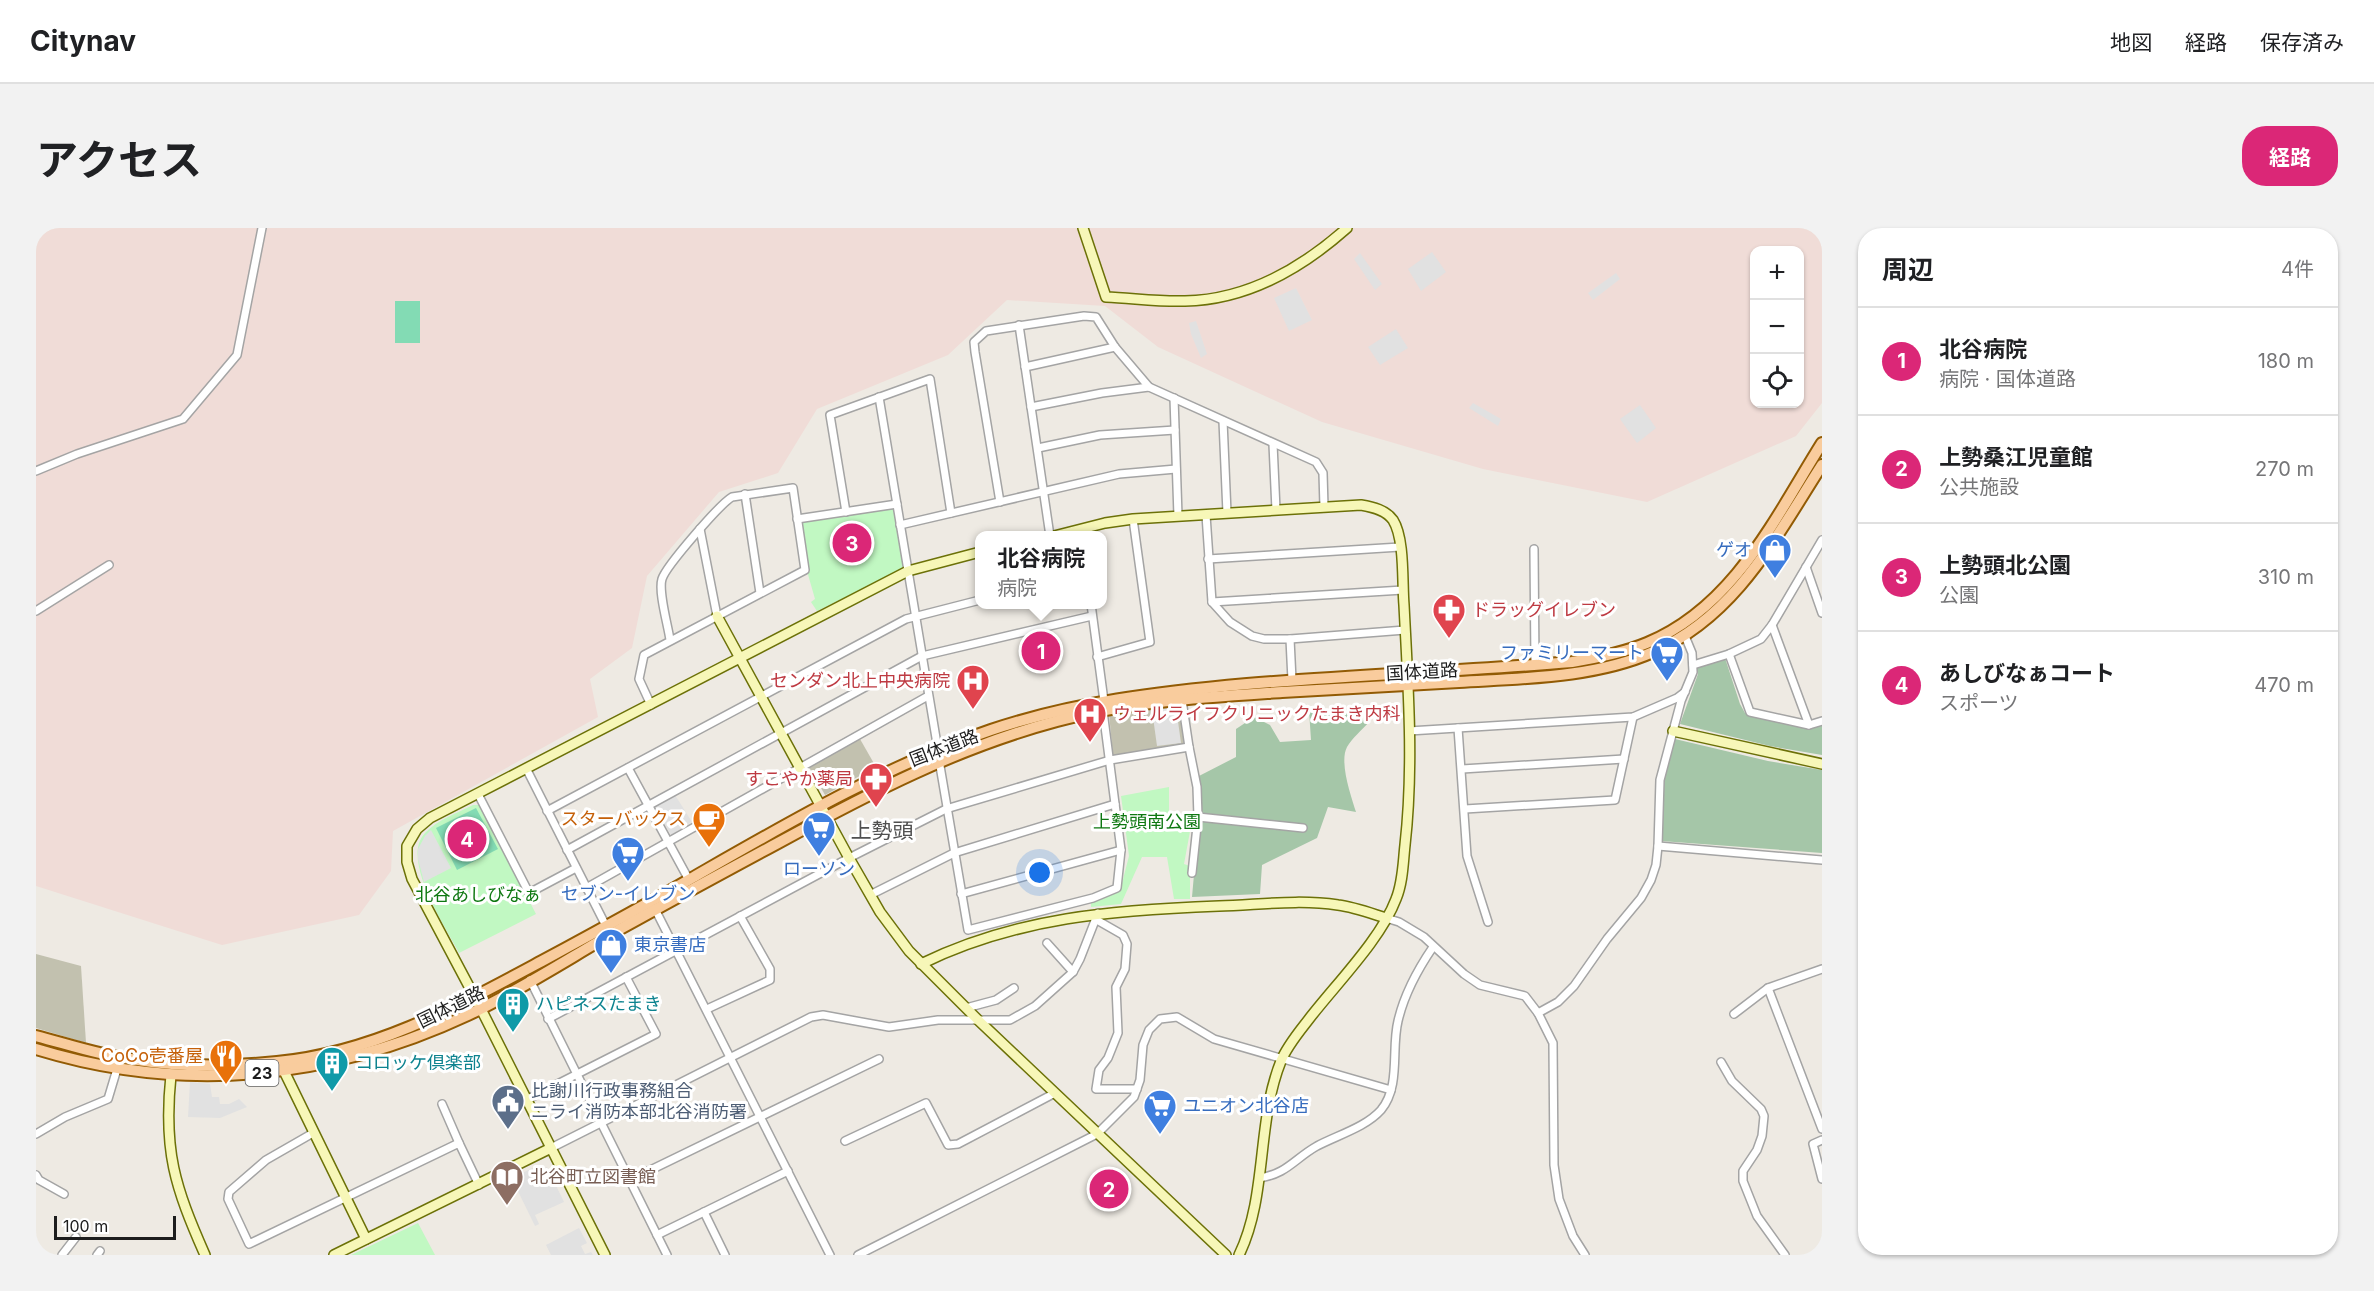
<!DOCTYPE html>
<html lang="ja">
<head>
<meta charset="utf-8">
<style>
	body { margin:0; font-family:Inter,"Noto Sans JP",sans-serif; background:#f2f2f2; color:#202124 }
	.controls { position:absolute; right:18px; top:18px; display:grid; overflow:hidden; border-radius:12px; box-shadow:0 2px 4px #0004 }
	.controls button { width:54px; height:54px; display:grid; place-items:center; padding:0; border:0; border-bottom:2px solid #e0e0e0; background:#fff; color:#202124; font:30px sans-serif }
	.scale { position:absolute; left:18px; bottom:15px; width:122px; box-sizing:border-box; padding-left:6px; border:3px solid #1d1d1d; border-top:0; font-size:16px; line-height:21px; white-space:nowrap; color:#1d1d1d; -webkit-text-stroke:4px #fff; paint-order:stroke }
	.you { position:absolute; left:1004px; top:645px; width:21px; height:21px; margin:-15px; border:4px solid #fff; border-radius:50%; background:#1a73e8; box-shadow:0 0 0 9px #1a73e833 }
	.badge { display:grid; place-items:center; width:39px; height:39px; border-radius:50%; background:#db2777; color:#fff; font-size:20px; font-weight:700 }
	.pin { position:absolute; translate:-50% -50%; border:3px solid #fff; box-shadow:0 2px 6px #0006 }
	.popup { position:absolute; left:939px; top:303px; width:132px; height:78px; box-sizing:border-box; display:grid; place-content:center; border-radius:12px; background:#fff; filter:drop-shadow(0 2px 4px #0005); font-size:20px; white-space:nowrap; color:#757577 }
	.popup b { font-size:22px; color:#202124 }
	.popup::after { content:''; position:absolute; left:50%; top:100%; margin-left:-12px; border:12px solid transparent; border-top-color:#fff }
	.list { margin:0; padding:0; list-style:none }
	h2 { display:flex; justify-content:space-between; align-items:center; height:78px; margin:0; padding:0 24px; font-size:26px }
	h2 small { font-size:20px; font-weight:400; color:#757577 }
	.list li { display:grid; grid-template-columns:39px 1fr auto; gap:18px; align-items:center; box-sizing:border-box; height:108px; padding:0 24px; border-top:2px solid #e0e0e0 }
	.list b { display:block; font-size:22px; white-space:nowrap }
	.list p { margin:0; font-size:20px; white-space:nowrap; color:#757577 }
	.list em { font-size:20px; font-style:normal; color:#757577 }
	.icon { flex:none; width:33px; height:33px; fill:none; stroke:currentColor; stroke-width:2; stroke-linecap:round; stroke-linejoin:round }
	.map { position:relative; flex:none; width:1786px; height:1027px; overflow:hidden; border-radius:24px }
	header { display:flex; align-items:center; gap:36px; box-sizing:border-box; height:84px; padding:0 30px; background:#fff; border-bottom:2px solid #e0e0e0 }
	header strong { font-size:28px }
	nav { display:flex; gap:33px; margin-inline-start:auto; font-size:21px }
	.intro { display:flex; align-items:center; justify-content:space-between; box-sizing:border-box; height:144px; padding:0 36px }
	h1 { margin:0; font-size:42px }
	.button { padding:15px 27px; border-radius:24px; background:#db2777; color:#fff; font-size:21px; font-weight:700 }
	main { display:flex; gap:36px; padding:0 36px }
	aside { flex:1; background:#fff; border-radius:24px; box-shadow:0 2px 4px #0004 }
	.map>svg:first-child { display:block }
	.military { fill:#f0dcd7; fill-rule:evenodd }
	.construction { fill:#c2c1af }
	.cemetery { fill:#a5c6a8 }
	.park { fill:#c1f8c2 }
	.pitch { fill:#83dbb4 }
	.parking { fill:#e1e1e1 }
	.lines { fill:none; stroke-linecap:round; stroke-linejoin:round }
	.street-casing { stroke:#a4a4a4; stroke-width:10 }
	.secondary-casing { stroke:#6c7108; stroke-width:12 }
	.primary-casing { stroke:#925b04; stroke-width:14 }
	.street { stroke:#fff; stroke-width:7 }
	.secondary { stroke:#f7f7b8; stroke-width:9 }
	.primary { stroke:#f9cc9d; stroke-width:10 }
	.labels { text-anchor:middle; stroke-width:6; stroke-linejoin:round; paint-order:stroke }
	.shield { fill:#fff; stroke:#616161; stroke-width:1.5 }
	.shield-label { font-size:16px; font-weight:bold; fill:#1d1d1d }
	.shop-label { font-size:18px; fill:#366cbe; stroke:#fff; text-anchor:end }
	.health-label { font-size:18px; fill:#be3a42; stroke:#fff; text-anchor:start }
	.street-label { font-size:18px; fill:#1d1d1d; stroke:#fff }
	.food-label { font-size:18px; fill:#c56008; stroke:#fff; text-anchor:end }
	.park-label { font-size:18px; fill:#0e7811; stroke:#fff }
	.culture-label { font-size:18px; fill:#0d838f; stroke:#fff; text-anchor:start }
	.service-label { font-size:18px; fill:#4e5e75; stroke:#fff; text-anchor:start }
	.education-label { font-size:18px; fill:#785e54; stroke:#fff; text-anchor:start }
	.quarter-label { font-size:21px; fill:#505050; stroke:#fff }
</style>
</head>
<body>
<header>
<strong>Citynav</strong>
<nav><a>地図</a><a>経路</a><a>保存済み</a></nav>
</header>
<div class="intro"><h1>アクセス</h1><a class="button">経路</a></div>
<main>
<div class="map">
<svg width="1786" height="1027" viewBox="0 0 1786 1027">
	<rect width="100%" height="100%" fill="#eeeae3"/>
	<path class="military" d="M0 0H1786V175L1760 208 1611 274 1447 241 1286 194 1122 119 1069 78 971 72 912 127 781 181 742 245 683 264 611 348 596 420 554 451 562 489 357 603 355 643 323 687 186 717 0 658ZM1718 22H1764V176H1718Z"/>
	<g class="construction">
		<path d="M1142 476 1148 515 1077 528 1073 485Z"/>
		<path d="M824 511 840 539 789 567 773 539Z"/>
		<path d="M0 726 45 738 50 815 0 800Z"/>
	</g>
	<g class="cemetery">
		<path d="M1689 430 1704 476 1709 485 1773 500 1786 496V527L1734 518 1644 496 1662 446 1660 438Z"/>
		<path d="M1300 481 1333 494C1326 502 1316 510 1311 519 1303 534 1315 568 1320 584L1292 579 1281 610 1226 637 1224 666 1156 669 1165 568 1163 548 1200 529V501L1218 489 1234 497 1244 514 1275 512 1273 482Z"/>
		<path d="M1639 511 1732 533 1786 542V625L1625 613 1627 550Z"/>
	</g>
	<g class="park">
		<path d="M859 278 868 336 865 342 781 383 775 374 779 371 771 343 764 293Z"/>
		<path d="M1133 559V596L1155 598 1148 636 1154 638V671H1138L1131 629H1106L1085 676 1055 679V674L1084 663 1093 628 1085 568Z"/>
		<path d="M437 577H444L500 686 423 725C409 698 364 631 389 605 401 592 421 585 437 577Z"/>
		<path d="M382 995 399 1027H315Z"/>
	</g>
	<g class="pitch">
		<rect x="359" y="73" width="25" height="42"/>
		<path d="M440 580 462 621 421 642 400 600Z"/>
	</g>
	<g class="parking">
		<path d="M1396 24 1410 44 1385 63 1372 41Z"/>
		<path d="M1324 25 1346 56 1339 62 1318 31Z"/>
		<path d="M1580 45 1584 51 1557 72 1552 65Z"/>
		<path d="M1260 60 1276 92 1253 103 1238 70Z"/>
		<path d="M1160 93 1171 126 1165 130 1155 106 1153 95Z"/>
		<path d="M1360 101 1372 120 1344 137 1332 119Z"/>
		<path d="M1437 175 1465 191 1462 198 1433 180Z"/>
		<path d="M1604 177 1620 200 1601 215 1584 191Z"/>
		<path d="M1140 479 1145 515 1121 518 1116 482Z"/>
		<path d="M639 567 656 594 635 607 618 579Z"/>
		<path d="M395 602 415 640 388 654 382 631V621L389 608Z"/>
		<path d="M154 854 174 856 176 869H183L184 876H193L203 871 211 879 184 890 152 889Z"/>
		<path d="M503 937 506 942 511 939 528 974 499 987 503 996 499 998 478 955 487 951 484 946Z"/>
		<path d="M543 1000 551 1015 545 1018 549 1026 555 1024 557 1027H515L510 1017Z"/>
	</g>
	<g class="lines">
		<defs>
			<g id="street">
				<path d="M983 97 1014 308"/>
				<path d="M989 139 1079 119"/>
				<path d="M843 169 902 522"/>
				<path d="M1138 170 1142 288"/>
				<path d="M995 179 1066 165 1113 159 1280 234 1287 245 1288 279"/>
				<path d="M1187 193 1191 285"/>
				<path d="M1237 216 1240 282"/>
				<path d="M1002 220 1064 207 1139 202"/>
				<path d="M0 243 41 226 147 191 201 127 226 0"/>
				<path d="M709 266 724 365"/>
				<path d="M964 274 939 124 938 114 950 103 1048 88 1060 89 1079 119 1113 159"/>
				<path d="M810 284 794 187 894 151 915 285"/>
				<path d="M1170 287 1176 374 1194 394 1216 408 1228 411H1254L1369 402"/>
				<path d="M761 291 861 276"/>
				<path d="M864 297 1083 246 1140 241"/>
				<path d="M664 301 681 388"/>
				<path d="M1498 321 1499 437"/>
				<path d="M1172 331 1364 319"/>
				<path d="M1770 339 1786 385"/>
				<path d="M1176 374 1367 362"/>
				<path d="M1055 376 1068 473"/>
				<path d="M0 383 73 337"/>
				<path d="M1736 397 1773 497"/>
				<path d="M1254 411 1256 452"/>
				<path d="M1693 426 1714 484 1773 497 1786 493"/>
				<path d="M1061 429 1114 414 1097 291"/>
				<path d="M1657 437 1693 426 1725 411 1736 397 1786 312"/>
				<path d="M1146 472 1153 519 1161 559 1162 589 1156 645"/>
				<path d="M615 477 603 451 608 427 769 342 757 260 696 269C684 276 630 338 626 351 622 364 632 397 634 412"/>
				<path d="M1422 500 1431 628 1452 694"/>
				<path d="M1373 503 1597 489 1641 470 1649 464"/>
				<path d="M903 532 932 702 1057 670 1081 660 1085 622 1067 483"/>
				<path d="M592 540 653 652"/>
				<path d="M1426 541 1588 531"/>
				<path d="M491 542 570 698"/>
				<path d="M442 566 493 665 540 640"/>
				<path d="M1429 581 1579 572 1597 489"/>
				<path d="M511 583 870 391 944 372"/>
				<path d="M1162 589 1267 600"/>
				<path d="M1622 618 1786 632"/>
				<path d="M531 622 886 428 1056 388"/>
				<path d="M550 660 892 468"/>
				<path d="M925 666 1085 622"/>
				<path d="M834 667 918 625 1079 576"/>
				<path d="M619 681 794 1027"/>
				<path d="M1350 690 1363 694 1388 709 1428 746 1444 757 1489 768 1502 785 1517 815 1518 937 1523 971 1537 1008 1549 1027"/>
				<path d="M1059 691 1087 707 1091 716 1089 741 1080 759 1082 805 1072 830 1063 842 1060 861H1101"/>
				<path d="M1011 715 1037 744"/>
				<path d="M494 752 631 1027"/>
				<path d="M1732 760 1786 901"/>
				<path d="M930 780 960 772 978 760"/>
				<path d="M671 781 734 752V741L704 688"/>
				<path d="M1502 785 1522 774 1538 758 1571 711 1605 670 1615 652 1620 637 1622 618 1624 552 1645 473 1657 444 1656 425 1649 408"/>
				<path d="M1698 786 1732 760 1786 741"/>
				<path d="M512 791 813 630 910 581 1074 532 1153 519"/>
				<path d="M1685 834 1696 853 1725 881 1728 888 1726 908 1721 922 1707 943V953L1721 988 1749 1027"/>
				<path d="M490 872 620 806 590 749"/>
				<path d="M406 876 423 915"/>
				<path d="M277 905 230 932 193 964 192 971 213 1016 423 915 443 957"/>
				<path d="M0 906 29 889 72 871 81 841"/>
				<path d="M1786 912 1777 916 1786 951"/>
				<path d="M809 913 890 875 912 917 922 916 1019 865"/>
				<path d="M515 920 775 789 787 787 853 799 902 792H974L999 778 1037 744 1044 731 1062 685"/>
				<path d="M0 947 3 952 28 966"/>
				<path d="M1223 950C1251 946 1258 931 1281 918 1302 907 1330 899 1345 882 1365 858 1355 821 1362 793 1368 767 1382 741 1397 719"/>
				<path d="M594 952 843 831"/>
				<path d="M668 984 689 1027"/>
				<path d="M621 1007 752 943"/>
				<path d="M26 1027 40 1009"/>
				<path d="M61 1027 64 1023"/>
				<path d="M822 1027 1061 906 1098 869 1104 852 1107 817 1113 802 1124 791 1141 789 1178 811 1355 862"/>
			</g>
			<g id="secondary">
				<path d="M1047 0 1070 69C1096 70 1123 74 1149 73 1211 72 1266 40 1311 0"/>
				<path d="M1018 308 1069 295 1097 291 1325 277C1337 279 1350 282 1357 292 1369 311 1366 355 1368 377 1372 457 1378 537 1369 617 1367 635 1367 654 1360 671 1345 711 1300 756 1273 791 1263 804 1251 818 1245 833 1220 895 1232 967 1203 1027"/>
				<path d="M681 388 813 630 844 684 873 723 942 792 1190 1027"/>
				<path d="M1637 503 1786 536"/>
				<path d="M885 736C981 689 1078 682 1183 678 1222 677 1262 671 1302 677 1318 679 1334 685 1350 690"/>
				<path d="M248 843 330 1011"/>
				<path d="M135 847C127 923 139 959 169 1027"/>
				<path d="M298 1027 515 920"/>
				<path d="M569 1027 445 781 376 651 371 634V618L381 601 394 590 872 343 944 324"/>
			</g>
			<g id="primary">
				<path d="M0 808C31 816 62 827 95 831 143 839 193 839 241 834 337 825 422 778 506 733 556 706 606 679 656 650 752 595 849 538 955 502 1038 474 1123 464 1211 456 1319 447 1428 443 1536 434 1561 430 1587 425 1611 415 1698 379 1739 290 1786 215"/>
				<path d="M0 821C146 866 293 852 432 787 485 762 535 729 586 700 638 671 690 643 742 615 834 565 920 520 1021 493 1094 473 1171 469 1246 464 1305 461 1364 457 1423 454 1487 450 1558 450 1617 424 1700 388 1739 310 1786 237"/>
			</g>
		</defs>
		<use href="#street" class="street-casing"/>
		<use href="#secondary" class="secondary-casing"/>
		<use href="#primary" class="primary-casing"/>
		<use href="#street" class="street"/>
		<use href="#secondary" class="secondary"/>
		<use href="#primary" class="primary"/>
	</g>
	<defs>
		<symbol id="shop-pin" viewBox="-11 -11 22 30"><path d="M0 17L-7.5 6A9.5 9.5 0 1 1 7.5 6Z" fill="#3f7fe0" stroke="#fff"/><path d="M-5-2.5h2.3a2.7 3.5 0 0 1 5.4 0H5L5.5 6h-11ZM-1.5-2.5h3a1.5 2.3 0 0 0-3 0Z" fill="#fff"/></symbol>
		<symbol id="pharmacy-pin" viewBox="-11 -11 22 30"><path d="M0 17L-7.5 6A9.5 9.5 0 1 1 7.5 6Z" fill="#e0444e" stroke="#fff"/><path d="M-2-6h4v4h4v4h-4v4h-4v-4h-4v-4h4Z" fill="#fff"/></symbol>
		<symbol id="supermarket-pin" viewBox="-11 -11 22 30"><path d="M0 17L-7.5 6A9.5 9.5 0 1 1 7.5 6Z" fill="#3f7fe0" stroke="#fff"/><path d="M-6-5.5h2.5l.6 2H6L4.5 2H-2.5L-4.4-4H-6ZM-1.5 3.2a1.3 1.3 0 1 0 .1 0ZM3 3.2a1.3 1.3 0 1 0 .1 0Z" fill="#fff"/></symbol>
		<symbol id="hospital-pin" viewBox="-11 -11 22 30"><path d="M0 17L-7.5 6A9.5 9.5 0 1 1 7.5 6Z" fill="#e0444e" stroke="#fff"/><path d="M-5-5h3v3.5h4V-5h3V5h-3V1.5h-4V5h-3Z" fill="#fff"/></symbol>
		<symbol id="cafe-pin" viewBox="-11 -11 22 30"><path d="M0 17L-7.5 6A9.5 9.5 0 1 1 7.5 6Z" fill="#e8710a" stroke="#fff"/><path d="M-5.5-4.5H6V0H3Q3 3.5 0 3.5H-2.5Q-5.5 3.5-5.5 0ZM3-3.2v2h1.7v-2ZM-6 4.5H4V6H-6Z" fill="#fff"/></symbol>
		<symbol id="building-pin" viewBox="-11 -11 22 30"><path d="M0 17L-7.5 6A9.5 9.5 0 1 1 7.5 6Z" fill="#0f9aa8" stroke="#fff"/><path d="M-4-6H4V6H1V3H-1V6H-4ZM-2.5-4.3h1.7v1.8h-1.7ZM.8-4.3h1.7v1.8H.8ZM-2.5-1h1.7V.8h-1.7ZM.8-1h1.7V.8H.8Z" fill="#fff"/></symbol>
		<symbol id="restaurant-pin" viewBox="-11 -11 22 30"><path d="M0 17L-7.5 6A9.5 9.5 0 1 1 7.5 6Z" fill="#e8710a" stroke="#fff"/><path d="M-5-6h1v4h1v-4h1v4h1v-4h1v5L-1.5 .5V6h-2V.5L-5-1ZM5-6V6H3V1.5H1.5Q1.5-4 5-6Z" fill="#fff"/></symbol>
		<symbol id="civic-pin" viewBox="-11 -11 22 30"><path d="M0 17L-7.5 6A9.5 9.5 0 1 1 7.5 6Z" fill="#5c6f8a" stroke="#fff"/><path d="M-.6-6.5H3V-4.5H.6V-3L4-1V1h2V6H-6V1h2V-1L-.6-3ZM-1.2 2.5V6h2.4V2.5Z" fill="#fff"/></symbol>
		<symbol id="library-pin" viewBox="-11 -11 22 30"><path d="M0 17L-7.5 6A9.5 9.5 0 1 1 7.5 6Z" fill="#8d6e63" stroke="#fff"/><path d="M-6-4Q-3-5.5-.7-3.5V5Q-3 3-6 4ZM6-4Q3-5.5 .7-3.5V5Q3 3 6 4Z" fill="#fff"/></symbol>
	</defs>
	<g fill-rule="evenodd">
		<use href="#shop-pin" x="1720" y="303" width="38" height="52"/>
		<use href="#pharmacy-pin" x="1394" y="363" width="38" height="52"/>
		<use href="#supermarket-pin" x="1612" y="406" width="38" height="52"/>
		<use href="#hospital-pin" x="918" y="434" width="38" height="52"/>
		<use href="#hospital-pin" x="1035" y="467" width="38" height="52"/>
		<use href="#pharmacy-pin" x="821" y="532" width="38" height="52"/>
		<use href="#cafe-pin" x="654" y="572" width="38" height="52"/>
		<use href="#supermarket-pin" x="764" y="581" width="38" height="52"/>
		<use href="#supermarket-pin" x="573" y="606" width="38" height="52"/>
		<use href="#shop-pin" x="556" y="698" width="38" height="52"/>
		<use href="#building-pin" x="458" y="757" width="38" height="52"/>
		<use href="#restaurant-pin" x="171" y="809" width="38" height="52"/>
		<use href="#building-pin" x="277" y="816" width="38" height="52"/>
		<use href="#civic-pin" x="453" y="854" width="38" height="52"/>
		<use href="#supermarket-pin" x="1105" y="859" width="38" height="52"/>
		<use href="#library-pin" x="452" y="930" width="38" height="52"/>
	</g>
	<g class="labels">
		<rect class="shield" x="209.5" y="832" width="33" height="26" rx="4.5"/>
		<g class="shield-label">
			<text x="226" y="851">23</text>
		</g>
		<g class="shop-label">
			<text x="1716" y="328">ゲオ</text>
			<text x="1608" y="431">ファミリーマート</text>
			<text x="783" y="647" text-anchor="middle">ローソン</text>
			<text x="592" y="672" text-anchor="middle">セブン-イレブン</text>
			<text x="598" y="723" text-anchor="start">東京書店</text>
			<text x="1147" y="884" text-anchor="start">ユニオン北谷店</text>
		</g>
		<g class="health-label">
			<text x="1436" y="388">ドラッグイレブン</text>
			<text x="914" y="459" text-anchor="end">センダン北上中央病院</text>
			<text x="1077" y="492">ウェルライフクリニックたまき内科</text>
			<text x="817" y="557" text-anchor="end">すこやか薬局</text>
		</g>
		<g class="street-label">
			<text transform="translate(1386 444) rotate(-3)" y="6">国体道路</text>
			<text transform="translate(908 520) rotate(-21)" y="6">国体道路</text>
			<text transform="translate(415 779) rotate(-26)" y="6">国体道路</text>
		</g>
		<g class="food-label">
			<text x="650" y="597">スターバックス</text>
			<text x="167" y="834">CoCo壱番屋</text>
		</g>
		<g class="park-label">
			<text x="1111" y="600">上勢頭南公園</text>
			<text x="442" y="673">北谷あしびなぁ</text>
		</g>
		<g class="culture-label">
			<text x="500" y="782">ハピネスたまき</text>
			<text x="319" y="841">コロッケ倶楽部</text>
		</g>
		<g class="service-label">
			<text x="495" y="869">比謝川行政事務組合<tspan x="495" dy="21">ニライ消防本部北谷消防署</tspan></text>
		</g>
		<g class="education-label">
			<text x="494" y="955">北谷町立図書館</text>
		</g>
		<g class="quarter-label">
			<text x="846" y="610">上勢頭</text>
		</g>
	</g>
</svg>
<div class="controls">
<button>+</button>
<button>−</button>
<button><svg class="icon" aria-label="locate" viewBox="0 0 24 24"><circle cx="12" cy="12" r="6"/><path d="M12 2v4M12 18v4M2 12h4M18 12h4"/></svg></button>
</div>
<div class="scale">100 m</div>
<div class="you"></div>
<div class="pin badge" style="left:1005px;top:423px">1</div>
<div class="popup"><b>北谷病院</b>病院</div>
<div class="pin badge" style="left:1073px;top:961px">2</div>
<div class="pin badge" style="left:816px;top:315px">3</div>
<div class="pin badge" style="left:431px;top:611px">4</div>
</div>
<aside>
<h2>周辺<small>4件</small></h2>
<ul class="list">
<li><span class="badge">1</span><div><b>北谷病院</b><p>病院 · 国体道路</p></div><em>180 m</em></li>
<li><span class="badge">2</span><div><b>上勢桑江児童館</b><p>公共施設</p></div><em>270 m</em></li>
<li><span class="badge">3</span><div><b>上勢頭北公園</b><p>公園</p></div><em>310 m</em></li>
<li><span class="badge">4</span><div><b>あしびなぁコート</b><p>スポーツ</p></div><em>470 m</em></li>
</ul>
</aside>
</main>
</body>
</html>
